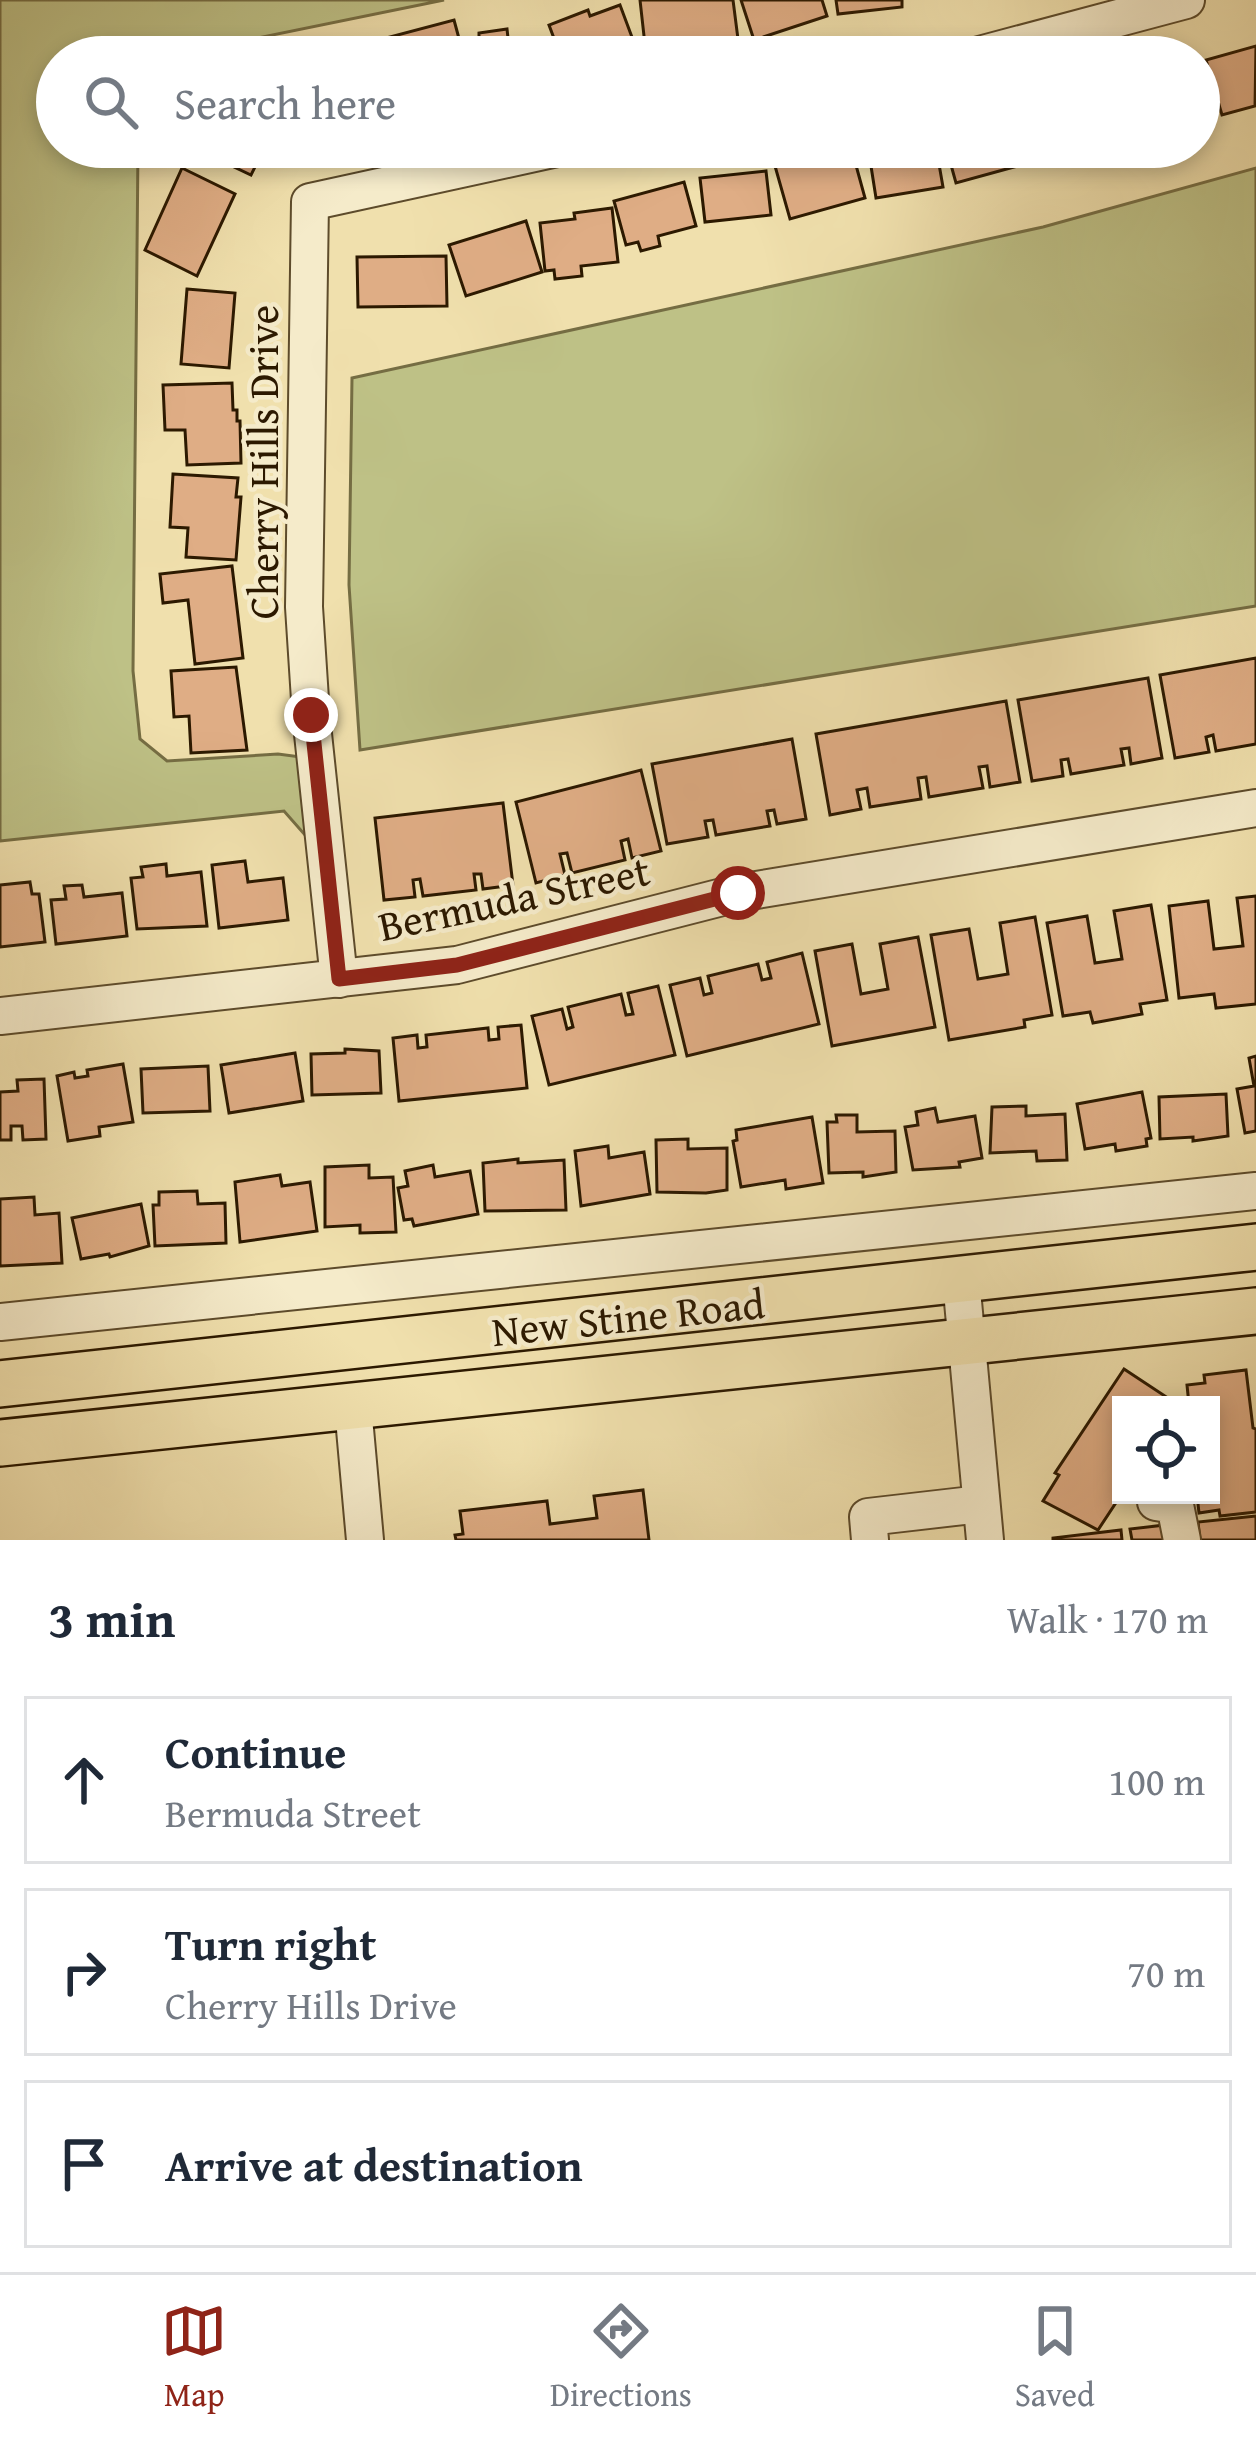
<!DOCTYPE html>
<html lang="en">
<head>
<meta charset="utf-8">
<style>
	body { margin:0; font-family:"Gentium Book Plus",serif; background:#f6f6f7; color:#1f2937 }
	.controls { position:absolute; right:36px; bottom:36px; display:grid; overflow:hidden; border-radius:0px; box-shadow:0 6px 18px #0003 }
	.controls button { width:108px; height:108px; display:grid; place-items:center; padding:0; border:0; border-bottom:3px solid #e0e1e3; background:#fff; color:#1f2937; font:60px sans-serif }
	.stop { position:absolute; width:36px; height:36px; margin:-27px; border:9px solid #8f2418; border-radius:50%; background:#fff }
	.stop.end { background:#8f2418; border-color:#fff; box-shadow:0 3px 12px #0008 }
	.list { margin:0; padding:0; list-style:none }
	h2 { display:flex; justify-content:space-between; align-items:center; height:156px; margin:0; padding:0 48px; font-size:51px }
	h2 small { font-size:39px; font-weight:400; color:#747a83 }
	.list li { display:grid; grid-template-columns:78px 1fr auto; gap:36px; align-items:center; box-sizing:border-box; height:168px; margin:0 24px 24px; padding:0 24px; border:3px solid #e0e1e3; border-radius:0px }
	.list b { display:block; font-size:45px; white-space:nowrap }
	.list p { margin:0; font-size:39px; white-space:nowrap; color:#747a83 }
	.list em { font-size:39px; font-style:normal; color:#747a83 }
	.icon { flex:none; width:66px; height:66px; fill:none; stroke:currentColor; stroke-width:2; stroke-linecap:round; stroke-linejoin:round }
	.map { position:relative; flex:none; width:1256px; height:1540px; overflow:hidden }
	.search { position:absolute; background:#fff; box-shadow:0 6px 18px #0003; left:36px; right:36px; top:36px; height:132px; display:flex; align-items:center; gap:30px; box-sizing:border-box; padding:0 42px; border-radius:66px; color:#747a83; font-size:45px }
	.sheet { height:732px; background:#fff }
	nav { display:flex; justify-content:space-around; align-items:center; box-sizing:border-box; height:168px; border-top:3px solid #e0e1e3; background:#fff; font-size:33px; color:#747a83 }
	nav a { display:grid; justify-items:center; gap:6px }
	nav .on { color:#8f2418 }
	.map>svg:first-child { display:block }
	.green { fill:#bec186; stroke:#756d43; stroke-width:3 }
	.building { fill:#dfad85; stroke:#2c1900; stroke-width:3 }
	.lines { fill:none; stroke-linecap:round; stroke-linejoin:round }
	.minor-casing { stroke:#5d4b2b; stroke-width:40 }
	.major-casing { stroke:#2c1900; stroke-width:50 }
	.minor { stroke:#f5ebca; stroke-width:36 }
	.major { stroke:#f0e0ad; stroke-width:45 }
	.route { stroke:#8f2418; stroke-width:15 }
	.labels { text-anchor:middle; stroke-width:9; stroke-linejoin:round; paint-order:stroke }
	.street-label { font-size:42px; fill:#2c1900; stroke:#f5ebca }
</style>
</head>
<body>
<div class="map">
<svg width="1256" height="1540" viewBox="0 0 1256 1540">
	<rect width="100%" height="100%" fill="#f0e0ad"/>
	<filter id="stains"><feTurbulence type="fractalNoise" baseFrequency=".00167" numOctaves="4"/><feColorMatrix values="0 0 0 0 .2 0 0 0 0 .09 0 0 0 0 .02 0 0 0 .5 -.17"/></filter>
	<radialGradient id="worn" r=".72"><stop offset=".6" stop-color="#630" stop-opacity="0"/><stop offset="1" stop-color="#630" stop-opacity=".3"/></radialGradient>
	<g class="green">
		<path d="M0 0H444L165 57H57V147H138L133 671 140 739 167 761 278 754 316 759 327 860 284 811 0 841Z"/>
		<path d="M1256 168V606L360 750 349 585 352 378 1043 227Z"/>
	</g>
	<g class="building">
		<path d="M640 0H733L738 39 645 45Z"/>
		<path d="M741 0H822L827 16 754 40Z"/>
		<path d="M836 0H902V7L838 14Z"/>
		<path d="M620 5 639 56 561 57 549 25 588 10 590 16Z"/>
		<path d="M454 20 464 57H371L367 43Z"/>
		<path d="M507 29 509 47 548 41 551 57H479V33Z"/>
		<path d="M334 42 343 57H309Z"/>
		<path d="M1256 46 1255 106 1222 115 1206 60Z"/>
		<path d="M1199 68 1212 111 1199 115Z"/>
		<path d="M215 147H265L251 175 211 156Z"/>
		<path d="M844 147H851L865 198 790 219 775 166Z"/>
		<path d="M868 147H936L943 187 876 198Z"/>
		<path d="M946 147H1020L1025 164 956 183Z"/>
		<path d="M1031 147H1109L1110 149 1033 161Z"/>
		<path d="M182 168 235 194 197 276 145 250Z"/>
		<path d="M766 171 771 215 705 222 700 178Z"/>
		<path d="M684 182 696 226 658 236 660 246 641 251 638 242 626 245 614 201Z"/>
		<path d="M612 208 618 262 581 266 582 276 555 279 554 270 545 271 540 223 575 219 574 213Z"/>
		<path d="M526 221 542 272 466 296 449 245Z"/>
		<path d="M446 256 447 306 358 307 357 257Z"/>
		<path d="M187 289 235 293 229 368 181 364Z"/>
		<path d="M232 383 233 410H237V421H240L241 463 187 465 185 430H165L163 385Z"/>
		<path d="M173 474 238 478 236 497H241L236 560 186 557 188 528 170 527Z"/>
		<path d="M232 566 243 658 195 664 188 600 163 603 160 574Z"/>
		<path d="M1256 658V744L1216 751 1213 735 1206 737 1209 752 1175 758 1160 675Z"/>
		<path d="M236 667 247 750 191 753 189 716 174 717 171 671Z"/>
		<path d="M1148 678 1162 758 1131 764 1129 748 1121 749 1124 765 1071 774 1068 759 1061 760 1063 776 1032 781 1018 700Z"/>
		<path d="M1006 701 1020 782 990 787 987 766 979 767 983 788 929 797 926 777 918 778 921 799 870 807 867 788 857 790 861 809 830 815 816 734Z"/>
		<path d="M792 739 806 819 777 824 774 810 767 811 770 826 716 835 713 820 705 821 708 837 667 844 652 764Z"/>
		<path d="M641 770 661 851 632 858 628 839 621 841 625 860 572 873 567 853 560 854 565 875 536 883 516 802Z"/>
		<path d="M503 803 513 885 483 889 481 874H474L476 890 423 896 420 879 413 880 415 897 384 900 375 818Z"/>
		<path d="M245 861 248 882 283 878 288 920 219 928 212 865Z"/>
		<path d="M166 864 167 876 201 872 207 926 137 929 131 878 143 877 141 867Z"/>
		<path d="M30 882 32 894H39L45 942 0 947V885Z"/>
		<path d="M82 885 84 897 122 893 127 936 56 944 51 900 66 899 64 886Z"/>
		<path d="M1256 896V1004L1216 1008 1214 994 1179 998 1169 906 1208 901 1214 949 1243 946 1237 898Z"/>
		<path d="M1151 905 1167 1000 1140 1004 1142 1014 1093 1023 1090 1012 1063 1016 1047 923 1087 916 1095 963 1122 959 1114 911Z"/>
		<path d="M1035 917 1052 1015 1024 1020 1025 1027 949 1040 931 935 969 929 978 979 1008 974 1000 923Z"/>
		<path d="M918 937 935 1027 832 1046 815 951 852 944 861 994 888 989 880 944Z"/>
		<path d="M802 953 819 1024 687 1056 670 985 700 978 704 995 712 993 708 976 758 964 762 980 771 978 767 962Z"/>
		<path d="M658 986 675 1055 549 1085 532 1016 562 1009 567 1029 573 1027 568 1007 621 994 626 1015 633 1014 628 993Z"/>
		<path d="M521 1025 527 1088 399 1101 393 1038 417 1035 418 1048 427 1047 426 1035 488 1028 489 1040 499 1039 498 1027Z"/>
		<path d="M345 1049 379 1051 381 1093 312 1095 311 1054 345 1053Z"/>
		<path d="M295 1053 303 1101 229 1113 221 1065Z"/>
		<path d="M1256 1056V1131L1245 1133 1237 1089 1254 1086 1249 1058Z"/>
		<path d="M123 1064 133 1122 99 1127 100 1136 68 1141 57 1076 74 1072 75 1078 88 1076 87 1070Z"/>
		<path d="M208 1066 210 1111 143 1113 141 1069Z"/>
		<path d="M44 1079 46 1139 23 1140 22 1126H11V1140H0V1092L18 1091 17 1080Z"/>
		<path d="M1142 1092 1151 1138 1146 1139 1147 1146 1116 1151 1115 1144 1085 1149 1077 1104Z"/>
		<path d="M1226 1094 1228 1136 1193 1141V1137L1160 1139 1159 1097Z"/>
		<path d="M1026 1106V1116L1065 1114 1067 1160 1037 1161 1036 1151 990 1153 992 1107Z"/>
		<path d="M935 1108 938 1122 975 1116 982 1158 959 1162 960 1167 913 1170 905 1127 918 1125 916 1112Z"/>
		<path d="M836 1115H857V1132L895 1131 896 1172 863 1177V1172L829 1173 827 1122H837Z"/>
		<path d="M812 1117 823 1183 786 1189 785 1180 741 1187 733 1141 737 1140 736 1130Z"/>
		<path d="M688 1139V1149L727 1148V1190L706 1193 657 1192 656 1140Z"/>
		<path d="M608 1146 609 1158 644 1152 650 1194 581 1206 575 1151Z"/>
		<path d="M518 1159V1163L564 1160 566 1210 485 1211 483 1163Z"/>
		<path d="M369 1165V1178L393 1177 396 1232 360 1233V1225L325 1227V1167Z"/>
		<path d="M433 1165 435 1177 470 1171 478 1214 414 1226 412 1219 404 1220 398 1188 408 1186 405 1171Z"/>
		<path d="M280 1175 282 1186 310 1182 317 1231 240 1242 235 1182Z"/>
		<path d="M197 1191 198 1204 225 1203 226 1243 155 1246 153 1205H159V1192Z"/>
		<path d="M34 1197 35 1215 59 1213 62 1263 0 1266V1199Z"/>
		<path d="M141 1204 149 1246 110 1257 109 1254 81 1259 72 1218Z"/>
		<path d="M1124 1369 1177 1404 1121 1405V1495L1098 1530 1043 1501 1059 1475 1055 1473Z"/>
		<path d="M1246 1370 1253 1428 1256 1429V1512L1220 1516 1219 1510 1199 1513 1197 1495H1211V1405H1189L1187 1385 1205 1383 1204 1375Z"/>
		<path d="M643 1490 649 1540H456L455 1535 463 1534 460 1511 547 1501 550 1524 597 1518 594 1496Z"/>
		<path d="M1256 1516V1540H1200L1198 1522Z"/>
		<path d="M1165 1525 1167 1540H1132L1130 1529Z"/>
		<path d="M1121 1530 1122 1540H1053V1538Z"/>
	</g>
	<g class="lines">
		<defs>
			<g id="minor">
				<path d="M972 57 1186 0"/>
				<path d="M339 979 311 715 304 607 310 202 562 147"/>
				<path d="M0 1016 457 965 738 893 1256 808"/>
				<path d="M961 1280 985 1540"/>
				<path d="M0 1322 1256 1191"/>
				<path d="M353 1407 365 1540"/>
				<path d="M1156 1502 1175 1505 1182 1540"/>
				<path d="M870 1540 868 1517 981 1504"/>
			</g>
			<g id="major">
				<path d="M0 1384 1256 1247"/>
				<path d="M0 1443 1256 1311"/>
			</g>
		</defs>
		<use href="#minor" class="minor-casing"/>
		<use href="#major" class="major-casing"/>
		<use href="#minor" class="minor"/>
		<use href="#major" class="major"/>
	</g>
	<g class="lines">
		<path class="route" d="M311 715 339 979 457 965 738 893"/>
	</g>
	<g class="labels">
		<g class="street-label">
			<text transform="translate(263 462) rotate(-90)" y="15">Cherry Hills Drive</text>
			<text transform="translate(514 898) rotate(-12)" y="15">Bermuda Street</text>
			<text transform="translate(628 1317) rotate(-6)" y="15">New Stine Road</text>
		</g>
	</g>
	<rect width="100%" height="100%" filter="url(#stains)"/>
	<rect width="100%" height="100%" fill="url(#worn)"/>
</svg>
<div class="controls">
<button><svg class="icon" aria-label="locate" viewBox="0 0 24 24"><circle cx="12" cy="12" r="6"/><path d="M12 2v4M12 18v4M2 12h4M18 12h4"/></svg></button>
</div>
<div class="stop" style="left:738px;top:893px"></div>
<div class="stop end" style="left:311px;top:715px"></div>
<div class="search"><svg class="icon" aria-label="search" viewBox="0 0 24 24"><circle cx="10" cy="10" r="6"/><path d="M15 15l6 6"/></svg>Search here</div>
</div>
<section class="sheet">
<h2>3 min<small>Walk · 170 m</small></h2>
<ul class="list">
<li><svg class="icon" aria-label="ahead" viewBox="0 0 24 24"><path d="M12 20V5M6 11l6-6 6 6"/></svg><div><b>Continue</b><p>Bermuda Street</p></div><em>100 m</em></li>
<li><svg class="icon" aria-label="right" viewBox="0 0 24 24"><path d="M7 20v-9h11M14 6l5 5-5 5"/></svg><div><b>Turn right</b><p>Cherry Hills Drive</p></div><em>70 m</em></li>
<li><svg class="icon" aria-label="arrive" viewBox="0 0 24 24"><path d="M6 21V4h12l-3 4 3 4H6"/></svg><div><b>Arrive at destination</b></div></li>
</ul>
</section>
<nav>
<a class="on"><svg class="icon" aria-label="map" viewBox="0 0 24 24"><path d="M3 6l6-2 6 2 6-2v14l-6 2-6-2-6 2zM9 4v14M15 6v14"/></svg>Map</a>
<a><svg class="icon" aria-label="directions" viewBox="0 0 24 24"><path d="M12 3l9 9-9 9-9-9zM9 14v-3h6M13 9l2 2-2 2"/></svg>Directions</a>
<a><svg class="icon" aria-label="saved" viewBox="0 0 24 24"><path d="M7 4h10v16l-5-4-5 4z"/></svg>Saved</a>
</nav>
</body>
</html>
